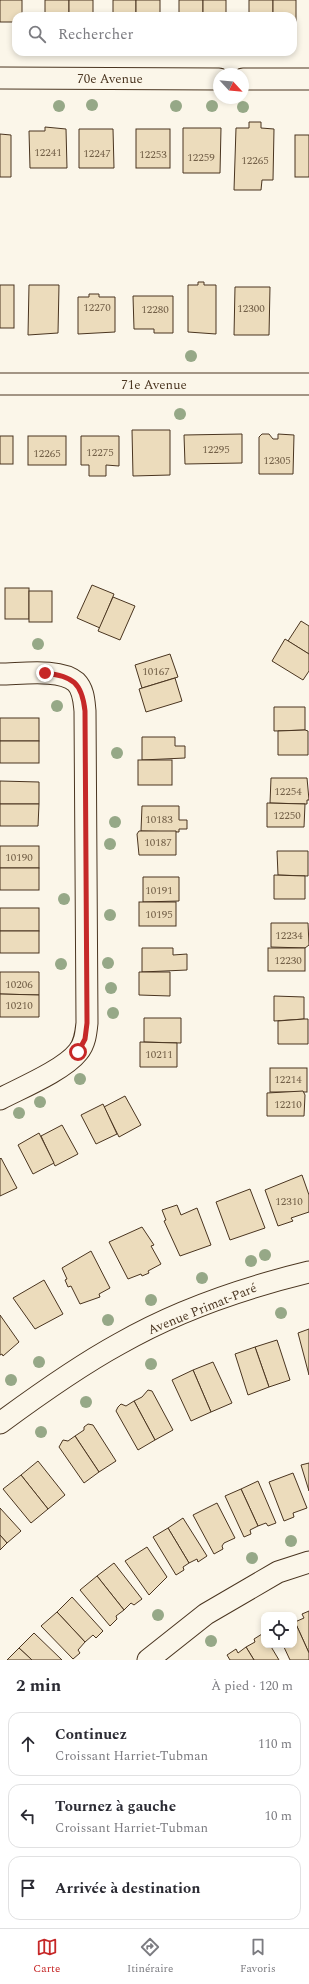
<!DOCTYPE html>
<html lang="fr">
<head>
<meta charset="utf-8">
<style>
	body { margin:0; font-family:Spectral,serif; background:#f2f2f3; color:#2b2b33 }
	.controls { position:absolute; right:12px; bottom:12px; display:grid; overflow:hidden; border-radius:8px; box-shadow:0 2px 6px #0003 }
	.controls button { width:36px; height:36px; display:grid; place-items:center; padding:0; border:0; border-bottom:1px solid #e1e1e2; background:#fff; color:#2b2b33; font:20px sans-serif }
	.compass { position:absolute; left:213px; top:68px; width:36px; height:36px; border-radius:50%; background:#fff; box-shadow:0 2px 6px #0003; rotate:116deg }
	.stop { position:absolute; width:12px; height:12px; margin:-9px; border:3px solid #c62828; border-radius:50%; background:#fff }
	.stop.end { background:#c62828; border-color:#fff; box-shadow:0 1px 4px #0008 }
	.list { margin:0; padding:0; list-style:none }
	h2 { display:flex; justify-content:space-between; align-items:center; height:52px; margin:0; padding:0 16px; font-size:17px }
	h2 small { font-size:13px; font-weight:400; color:#7c7c81 }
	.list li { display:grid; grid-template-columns:26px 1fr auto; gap:12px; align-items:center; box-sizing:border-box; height:64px; margin:0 8px 8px; padding:0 8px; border:1px solid #e1e1e2; border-radius:12px }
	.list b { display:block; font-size:15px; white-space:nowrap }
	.list p { margin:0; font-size:13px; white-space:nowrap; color:#7c7c81 }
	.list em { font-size:13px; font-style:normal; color:#7c7c81 }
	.icon { flex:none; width:22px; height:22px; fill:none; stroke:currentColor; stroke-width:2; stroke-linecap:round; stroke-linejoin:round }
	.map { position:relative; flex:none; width:309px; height:1660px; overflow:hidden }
	.search { position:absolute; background:#fff; box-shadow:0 2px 6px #0003; left:12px; right:12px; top:12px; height:44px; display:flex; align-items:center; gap:10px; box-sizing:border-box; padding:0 14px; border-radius:12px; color:#7c7c81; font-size:15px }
	.sheet { height:268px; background:#fff }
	nav { display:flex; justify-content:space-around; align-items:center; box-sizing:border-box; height:56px; border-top:1px solid #e1e1e2; background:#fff; font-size:11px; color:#7c7c81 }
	nav a { display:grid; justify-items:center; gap:2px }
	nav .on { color:#c62828 }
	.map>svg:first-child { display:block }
	.building { fill:#ecdcbc; stroke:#4a3520 }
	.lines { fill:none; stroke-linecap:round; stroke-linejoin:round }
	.minor-casing { stroke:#4a3520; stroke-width:23 }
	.minor { stroke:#fbf6e9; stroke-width:21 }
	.tree { fill:#96a887 }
	.route { stroke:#c62828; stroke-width:5 }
	.labels { text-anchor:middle; stroke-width:3; stroke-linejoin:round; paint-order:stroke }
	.number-label { font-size:11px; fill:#725f47 }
	.street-label { font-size:13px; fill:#4a3520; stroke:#fbf6e9 }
</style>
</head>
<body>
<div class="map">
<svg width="309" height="1660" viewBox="0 0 309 1660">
	<rect width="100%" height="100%" fill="#fbf6e9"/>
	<g class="building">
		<path d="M0 0H22V16H16V22H0Z"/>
		<rect x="45" y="0" width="24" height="16"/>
		<rect x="69" y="0" width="24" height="16"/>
		<rect x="113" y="0" width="23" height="16"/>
		<rect x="136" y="0" width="24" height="16"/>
		<rect x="179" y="0" width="24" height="16"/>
		<rect x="203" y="0" width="23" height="16"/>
		<rect x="249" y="0" width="24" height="16"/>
		<path d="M273 0H296V25H293V16H273Z"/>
		<path d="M249 122H261V128L274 129 273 180H262L261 190H234L236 128H249Z"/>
		<path d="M45 127 66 129 67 168H30L29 131H45Z"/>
		<path d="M183 128H221L220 173H183Z"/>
		<path d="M79 129H113L114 168H79Z"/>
		<rect x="136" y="129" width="34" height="39"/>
		<path d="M0 134 11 135V177H0Z"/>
		<rect x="295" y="135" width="14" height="42"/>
		<path d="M198 282H204V285H216V334L188 332V285H198Z"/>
		<rect x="0" y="285" width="14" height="43"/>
		<path d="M29 285H59L58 333 28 335Z"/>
		<path d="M235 287H270L269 335H234Z"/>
		<path d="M89 294H99V297H115V332L78 334V297H89Z"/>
		<path d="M133 296H173V333H154V329H134Z"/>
		<path d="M132 430H170V475L133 476Z"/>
		<path d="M242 434V463L185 464 184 435Z"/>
		<path d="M262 434H269L273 439H278V434L294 435 293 474H259V437Z"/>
		<rect x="0" y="436" width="13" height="28"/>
		<rect x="28" y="436" width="38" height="29"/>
		<path d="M81 436H119V466L106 465V476H89V465H81Z"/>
		<path d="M92 585 114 594 100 628 77 618Z"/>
		<rect x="5" y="588" width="24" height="31"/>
		<rect x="29" y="591" width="23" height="31"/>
		<path d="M113 597 135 606 120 640 98 631Z"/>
		<path d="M301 621 309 626V654L288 641Z"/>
		<path d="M285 639 309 654V671L303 680 272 661Z"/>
		<path d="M170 654 178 677 142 688 135 665Z"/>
		<path d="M175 678 182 701 146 712 139 689Z"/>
		<path d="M274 707H305V730L274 731Z"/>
		<rect x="0" y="718" width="39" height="23"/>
		<path d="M305 730 308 731V755H278V731Z"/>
		<path d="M142 737H175V746H185V758L142 760Z"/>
		<rect x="0" y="741" width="39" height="22"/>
		<rect x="138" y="760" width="34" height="25"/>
		<path d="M271 778H307L309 800H307V804L270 803Z"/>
		<path d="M0 781 39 782V804H0Z"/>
		<path d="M267 803 305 804 304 827H267Z"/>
		<path d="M0 804H39L38 826H0Z"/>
		<path d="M142 806H179V820H187V829H179V832L141 831Z"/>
		<path d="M139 831H176V855H139L137 834Z"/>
		<rect x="0" y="846" width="39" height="22"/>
		<path d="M277 851H308V876L278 875Z"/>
		<rect x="0" y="868" width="39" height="22"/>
		<path d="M274 875 305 876V899H274Z"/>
		<path d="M143 877H179V901L143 902Z"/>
		<rect x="139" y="902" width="37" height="24"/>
		<rect x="0" y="908" width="39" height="23"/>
		<path d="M271 923H308L309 945 305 948 271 947Z"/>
		<rect x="0" y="931" width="39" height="22"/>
		<path d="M142 948H173V955L187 954V970L142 972Z"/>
		<rect x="268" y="948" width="37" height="23"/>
		<path d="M0 972H39V995L0 994Z"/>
		<path d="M139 972H170V996L139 995Z"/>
		<path d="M0 994 39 995V1017H0Z"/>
		<path d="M274 996 304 997V1019L274 1021Z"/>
		<path d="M144 1018H181V1043L144 1042Z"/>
		<path d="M304 1019H308V1044H278V1021Z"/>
		<path d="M140 1042 177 1043V1067H140Z"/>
		<rect x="270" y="1068" width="37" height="24"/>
		<path d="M303 1091 305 1095 304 1116H267V1093Z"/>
		<path d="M125 1096 141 1125 119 1137 104 1107Z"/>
		<path d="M103 1104 117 1134 96 1144 81 1115Z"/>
		<path d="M62 1125 78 1154 55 1166 41 1136Z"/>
		<path d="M39 1133 54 1163 33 1174 18 1145Z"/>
		<path d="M1 1158 17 1188 0 1196V1159Z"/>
		<path d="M302 1175 309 1195V1212L291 1218 293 1221 278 1226 265 1190Z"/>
		<path d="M250 1189 265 1228 230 1240 216 1202Z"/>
		<path d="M177 1205 181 1215 197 1208 211 1245 180 1256 164 1221 166 1220 162 1210Z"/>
		<path d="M142 1227 154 1245 151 1246 161 1264 148 1271 149 1273 142 1276 141 1274 128 1279 109 1242Z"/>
		<path d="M91 1251 110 1288 99 1294 100 1297 80 1304 71 1286 68 1287 65 1280 67 1279 62 1268Z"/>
		<path d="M44 1280 63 1314 35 1329 13 1298Z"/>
		<path d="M0 1315 19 1342 3 1356 2 1354 0 1355Z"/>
		<path d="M309 1329V1375L298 1333Z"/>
		<path d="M277 1340 290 1380 269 1387 255 1347Z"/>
		<path d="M255 1347 269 1387 248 1395 235 1354Z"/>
		<path d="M213 1362 232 1403 211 1412 193 1370Z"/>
		<path d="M193 1370 211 1412 191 1421 172 1380Z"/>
		<path d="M148 1390 152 1391 173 1430 155 1440 134 1401 142 1397Z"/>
		<path d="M134 1401 155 1440 138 1450 116 1411 118 1407 121 1404 126 1406Z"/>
		<path d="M88 1424 93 1425 116 1461 99 1472 75 1436 84 1430V1427Z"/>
		<path d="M75 1436 99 1472 84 1483 59 1447 63 1440 68 1441Z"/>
		<path d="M38 1461 65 1495 48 1509 21 1475Z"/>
		<path d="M309 1463V1491L301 1465Z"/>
		<path d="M293 1473 307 1508 293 1513 294 1517 284 1521 269 1482Z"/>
		<path d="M21 1475 48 1509 31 1523 3 1489Z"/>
		<path d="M258 1481 276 1523 268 1526 266 1523 258 1526 241 1489Z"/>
		<path d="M241 1489 258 1526 250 1530 251 1534 244 1537 225 1496Z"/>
		<path d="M217 1503 235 1538 224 1543 222 1546 223 1549 214 1554 193 1515Z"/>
		<path d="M0 1508 21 1531 7 1543 0 1535Z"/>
		<path d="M183 1518 207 1556 198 1562 197 1559 189 1563 168 1528Z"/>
		<path d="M168 1528 189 1563 183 1567 184 1570 176 1575 153 1537Z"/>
		<path d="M0 1535 7 1543 0 1550Z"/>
		<path d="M147 1547 167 1577 149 1595 125 1561Z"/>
		<path d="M114 1563 142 1599 134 1605 131 1603 124 1610 97 1576Z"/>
		<path d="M97 1576 124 1610 116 1616 117 1619 110 1626 80 1590Z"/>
		<path d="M72 1597 103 1631 96 1638 93 1635 85 1642 57 1612Z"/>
		<path d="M309 1611V1653L295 1622 304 1618 302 1614Z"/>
		<path d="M57 1612 85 1642 78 1650 80 1653 73 1659 41 1626Z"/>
		<path d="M295 1622 309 1653V1660H290L283 1645H294Z"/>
		<path d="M34 1633 62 1660H32L19 1648Z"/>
		<path d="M262 1634 264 1635V1645H270L279 1660H254L246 1647 255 1642 254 1639Z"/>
		<path d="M246 1647 254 1660H230L227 1655 236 1649 238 1653Z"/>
		<path d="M19 1648 32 1660H7Z"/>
	</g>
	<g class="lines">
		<defs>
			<g id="minor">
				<path d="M0 78 219 79"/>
				<path d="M243 79H309"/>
				<path d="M0 384H309"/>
				<path d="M0 674C21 674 60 668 76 682 84 690 84 702 85 711L87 1023C86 1033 85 1044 78 1052 64 1070 21 1088 0 1099"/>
				<path d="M0 1423C38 1395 77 1367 119 1344 178 1310 243 1288 309 1272"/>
				<path d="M148 1660 206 1614 278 1572 309 1562"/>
			</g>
		</defs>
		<use href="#minor" class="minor-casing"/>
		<use href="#minor" class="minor"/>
	</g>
	<g class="tree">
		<circle cx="92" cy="105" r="6"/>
		<circle cx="59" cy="106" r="6"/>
		<circle cx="176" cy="106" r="6"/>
		<circle cx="212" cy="106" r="6"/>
		<circle cx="243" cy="107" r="6"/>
		<circle cx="191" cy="356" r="6"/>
		<circle cx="180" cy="414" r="6"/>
		<circle cx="38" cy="644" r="6"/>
		<circle cx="57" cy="706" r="6"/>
		<circle cx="117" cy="753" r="6"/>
		<circle cx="115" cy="822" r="6"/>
		<circle cx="110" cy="844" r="6"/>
		<circle cx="64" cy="899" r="6"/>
		<circle cx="110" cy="915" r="6"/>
		<circle cx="108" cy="963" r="6"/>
		<circle cx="61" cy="964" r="6"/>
		<circle cx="111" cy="988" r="6"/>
		<circle cx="113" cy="1013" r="6"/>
		<circle cx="80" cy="1079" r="6"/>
		<circle cx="40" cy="1102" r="6"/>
		<circle cx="19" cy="1113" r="6"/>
		<circle cx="265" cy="1255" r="6"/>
		<circle cx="251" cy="1261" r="6"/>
		<circle cx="202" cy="1278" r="6"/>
		<circle cx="151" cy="1300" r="6"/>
		<circle cx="281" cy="1313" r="6"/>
		<circle cx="108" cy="1320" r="6"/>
		<circle cx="39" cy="1362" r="6"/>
		<circle cx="151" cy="1364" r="6"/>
		<circle cx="11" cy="1380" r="6"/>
		<circle cx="86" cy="1402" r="6"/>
		<circle cx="41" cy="1432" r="6"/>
		<circle cx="291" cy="1541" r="6"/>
		<circle cx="252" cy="1558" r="6"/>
		<circle cx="158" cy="1615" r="6"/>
		<circle cx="211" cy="1641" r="6"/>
	</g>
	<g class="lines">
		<path class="route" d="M45 673C73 676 82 683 85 711L87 1023 85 1039 78 1052"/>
	</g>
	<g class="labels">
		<g class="number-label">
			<text x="48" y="156">12241</text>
			<text x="97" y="157">12247</text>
			<text x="153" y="158">12253</text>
			<text x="201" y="161">12259</text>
			<text x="255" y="164">12265</text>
			<text x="97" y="311">12270</text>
			<text x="251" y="312">12300</text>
			<text x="155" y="313">12280</text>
			<text x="216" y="453">12295</text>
			<text x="100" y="456">12275</text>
			<text x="47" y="457">12265</text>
			<text x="277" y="464">12305</text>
			<text x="156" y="675">10167</text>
			<text x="288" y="795">12254</text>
			<text x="287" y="819">12250</text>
			<text x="159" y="823">10183</text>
			<text x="158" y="846">10187</text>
			<text x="19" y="861">10190</text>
			<text x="159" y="894">10191</text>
			<text x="159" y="918">10195</text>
			<text x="289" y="939">12234</text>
			<text x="288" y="964">12230</text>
			<text x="19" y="988">10206</text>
			<text x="19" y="1009">10210</text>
			<text x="159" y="1058">10211</text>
			<text x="288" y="1083">12214</text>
			<text x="288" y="1108">12210</text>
			<text x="289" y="1205">12310</text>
		</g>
		<g class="street-label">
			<text x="110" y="83">70e Avenue</text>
			<text x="154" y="389">71e Avenue</text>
			<text transform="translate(202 1308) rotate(-22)" y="5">Avenue Primat-Paré</text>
		</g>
	</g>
</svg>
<div class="controls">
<button><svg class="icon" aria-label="locate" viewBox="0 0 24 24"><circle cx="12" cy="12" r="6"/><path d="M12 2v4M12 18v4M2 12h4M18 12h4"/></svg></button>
</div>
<svg class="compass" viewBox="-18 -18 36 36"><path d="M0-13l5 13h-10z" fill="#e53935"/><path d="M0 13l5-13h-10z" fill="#7c7c81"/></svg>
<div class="stop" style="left:78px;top:1052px"></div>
<div class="stop end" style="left:45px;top:673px"></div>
<div class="search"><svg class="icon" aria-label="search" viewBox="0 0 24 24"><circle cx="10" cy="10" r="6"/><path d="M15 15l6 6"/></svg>Rechercher</div>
</div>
<section class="sheet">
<h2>2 min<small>À pied · 120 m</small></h2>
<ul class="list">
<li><svg class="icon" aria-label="ahead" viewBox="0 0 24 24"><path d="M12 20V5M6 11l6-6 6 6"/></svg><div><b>Continuez</b><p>Croissant Harriet-Tubman</p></div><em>110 m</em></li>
<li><svg class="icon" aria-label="left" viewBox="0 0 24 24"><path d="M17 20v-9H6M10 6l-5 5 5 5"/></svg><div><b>Tournez à gauche</b><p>Croissant Harriet-Tubman</p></div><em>10 m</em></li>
<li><svg class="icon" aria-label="arrive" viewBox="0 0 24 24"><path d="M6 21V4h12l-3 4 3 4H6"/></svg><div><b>Arrivée à destination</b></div></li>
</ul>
</section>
<nav>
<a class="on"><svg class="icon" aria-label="map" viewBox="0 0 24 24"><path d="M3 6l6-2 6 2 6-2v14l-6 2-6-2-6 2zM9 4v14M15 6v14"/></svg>Carte</a>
<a><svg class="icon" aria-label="directions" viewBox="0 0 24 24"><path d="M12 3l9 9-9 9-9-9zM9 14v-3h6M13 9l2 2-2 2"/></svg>Itinéraire</a>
<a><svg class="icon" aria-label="saved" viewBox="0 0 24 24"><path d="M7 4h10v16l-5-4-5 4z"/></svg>Favoris</a>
</nav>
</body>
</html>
